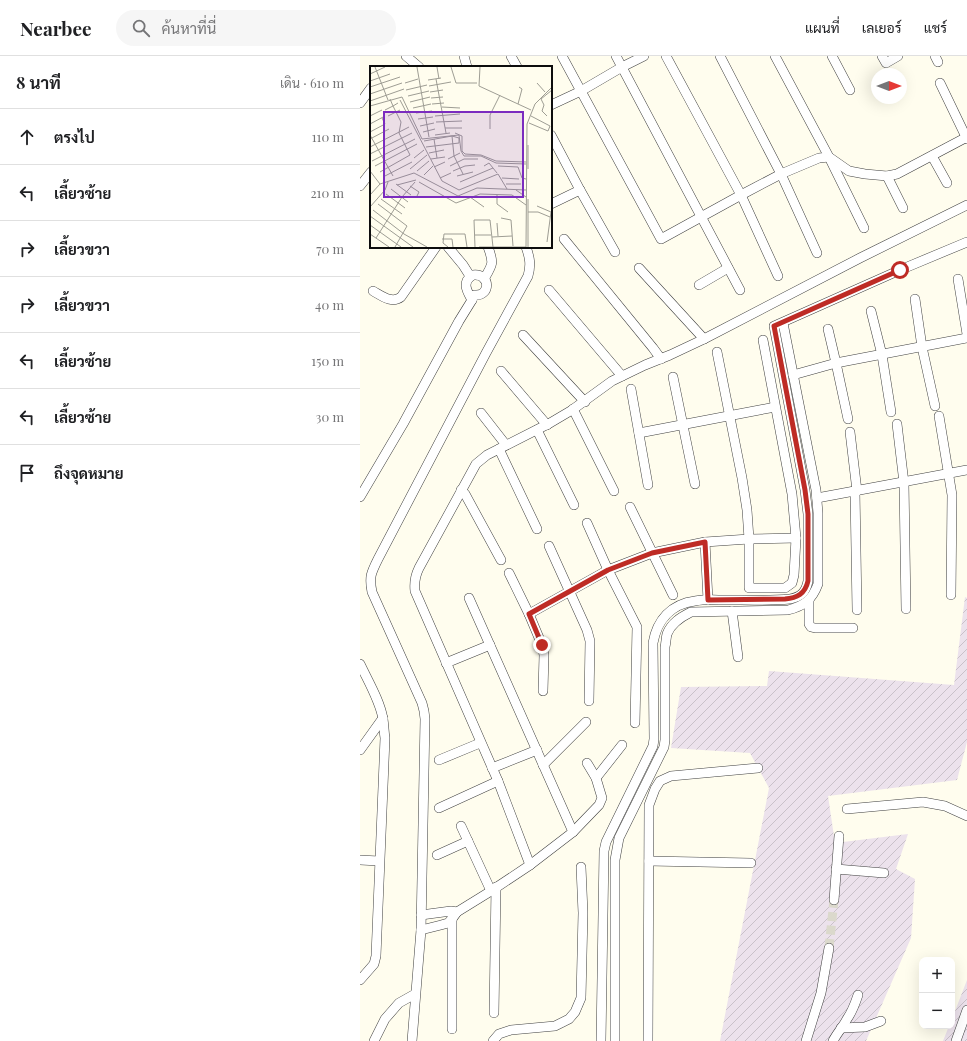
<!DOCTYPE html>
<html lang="th">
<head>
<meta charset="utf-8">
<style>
	body { margin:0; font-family:"Playfair Display",Sarabun,serif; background:#f6f6f6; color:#202124 }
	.controls { position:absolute; right:12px; bottom:12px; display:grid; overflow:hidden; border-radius:8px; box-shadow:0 4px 16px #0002 }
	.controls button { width:36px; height:36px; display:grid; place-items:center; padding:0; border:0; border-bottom:1px solid #e0e0e0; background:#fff; color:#202124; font:20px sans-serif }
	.compass { position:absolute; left:511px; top:12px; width:36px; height:36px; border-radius:50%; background:#fff; box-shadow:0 4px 16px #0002; rotate:90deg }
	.stop { position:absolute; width:12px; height:12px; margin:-9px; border:3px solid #be2b25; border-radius:50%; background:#fff }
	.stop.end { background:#be2b25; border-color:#fff; box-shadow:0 1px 4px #0008 }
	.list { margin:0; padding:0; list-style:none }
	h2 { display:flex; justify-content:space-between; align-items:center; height:52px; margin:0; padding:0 16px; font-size:17px }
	h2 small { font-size:13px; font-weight:400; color:#757577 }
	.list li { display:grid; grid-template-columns:26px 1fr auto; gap:12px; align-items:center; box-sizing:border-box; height:56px; padding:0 16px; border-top:1px solid #e0e0e0 }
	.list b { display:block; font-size:15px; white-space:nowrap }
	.list em { font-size:13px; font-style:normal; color:#757577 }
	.icon { flex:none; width:22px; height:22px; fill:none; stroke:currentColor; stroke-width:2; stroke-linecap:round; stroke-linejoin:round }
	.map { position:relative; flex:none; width:607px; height:985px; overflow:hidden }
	header { display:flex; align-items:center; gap:24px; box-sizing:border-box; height:56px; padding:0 20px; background:#fff; border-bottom:1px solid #e0e0e0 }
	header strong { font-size:19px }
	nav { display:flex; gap:22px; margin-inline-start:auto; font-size:14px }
	.search { width:280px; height:36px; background:#f6f6f6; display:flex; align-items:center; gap:10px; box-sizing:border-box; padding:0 14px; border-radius:22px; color:#757577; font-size:15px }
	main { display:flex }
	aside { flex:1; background:#fff }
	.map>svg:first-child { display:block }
	.industrial { fill:url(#industrial-furrows) }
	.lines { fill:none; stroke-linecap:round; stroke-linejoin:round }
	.minor-tunnel { stroke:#dbd9cc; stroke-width:9; stroke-dasharray:9 4.5; stroke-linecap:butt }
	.minor-casing { stroke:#404040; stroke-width:10 }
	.minor { stroke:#fff; stroke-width:9 }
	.route { stroke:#be2b25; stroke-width:5 }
	.inset-road { fill:none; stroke:#9e9d94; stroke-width:1 }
	.view { fill:#7b2cbf; fill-opacity:0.15; stroke:#7b2cbf; stroke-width:2 }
	.inset-edge { fill:none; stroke:#0d0d0d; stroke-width:2 }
</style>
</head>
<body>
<header>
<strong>Nearbee</strong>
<div class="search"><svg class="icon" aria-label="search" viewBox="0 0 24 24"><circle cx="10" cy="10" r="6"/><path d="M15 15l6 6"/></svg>ค้นหาที่นี่</div>
<nav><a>แผนที่</a><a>เลเยอร์</a><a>แชร์</a></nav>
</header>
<main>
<aside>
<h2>8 นาที<small>เดิน · 610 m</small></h2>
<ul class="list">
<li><svg class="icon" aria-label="ahead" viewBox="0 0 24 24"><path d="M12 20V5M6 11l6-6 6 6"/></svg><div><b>ตรงไป</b></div><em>110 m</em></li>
<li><svg class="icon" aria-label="left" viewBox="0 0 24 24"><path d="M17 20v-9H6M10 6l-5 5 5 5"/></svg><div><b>เลี้ยวซ้าย</b></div><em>210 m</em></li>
<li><svg class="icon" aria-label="right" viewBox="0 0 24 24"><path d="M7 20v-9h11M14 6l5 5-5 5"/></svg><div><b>เลี้ยวขวา</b></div><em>70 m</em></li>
<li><svg class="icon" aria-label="right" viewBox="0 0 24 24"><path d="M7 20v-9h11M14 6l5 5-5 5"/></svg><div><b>เลี้ยวขวา</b></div><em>40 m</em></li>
<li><svg class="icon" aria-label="left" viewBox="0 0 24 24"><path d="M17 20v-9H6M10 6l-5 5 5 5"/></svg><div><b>เลี้ยวซ้าย</b></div><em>150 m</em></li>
<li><svg class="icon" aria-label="left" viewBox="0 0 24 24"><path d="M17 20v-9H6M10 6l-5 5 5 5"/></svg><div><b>เลี้ยวซ้าย</b></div><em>30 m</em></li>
<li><svg class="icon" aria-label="arrive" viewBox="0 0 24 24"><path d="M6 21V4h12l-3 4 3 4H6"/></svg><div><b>ถึงจุดหมาย</b></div></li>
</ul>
</aside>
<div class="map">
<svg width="607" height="985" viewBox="0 0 607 985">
	<defs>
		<pattern id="industrial-furrows" width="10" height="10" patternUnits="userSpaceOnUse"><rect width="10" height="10" fill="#ece2ec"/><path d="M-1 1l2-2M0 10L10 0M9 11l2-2" fill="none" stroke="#c9c1c9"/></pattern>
	</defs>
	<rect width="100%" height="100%" fill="#fffdee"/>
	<g class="industrial">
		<path d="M605 541 607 542V686L597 724 468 740 475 787 548 778 536 813 555 823 551 882 506 985H360L409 732 390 697 311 692 321 631 407 630 409 615 594 629Z"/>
		<path d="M607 924V985H583L589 970H592V963Z"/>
	</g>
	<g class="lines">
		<path class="minor-tunnel" d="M469 892 474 844"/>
		<defs>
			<g id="minor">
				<path d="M46 0 59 11"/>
				<path d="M104 0 107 11"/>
				<path d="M151 0 157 11"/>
				<path d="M202 0 301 183 381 139 421 118 459 102 469 101 489 115 505 118 527 120 537 118 607 81"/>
				<path d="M256 0 380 234"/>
				<path d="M306 0 381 139 418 220"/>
				<path d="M360 0 421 118 457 197"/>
				<path d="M415 0 469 101 504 172"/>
				<path d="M472 0 490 34"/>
				<path d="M522 0 526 7 538 0"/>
				<path d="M575 0 578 6"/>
				<path d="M580 27 607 83"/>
				<path d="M0 47 11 32"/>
				<path d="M191 49 221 35 262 11 284 0"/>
				<path d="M191 79 220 134 255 196"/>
				<path d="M572 100 587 127"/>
				<path d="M527 120 543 152"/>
				<path d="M0 130 11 116"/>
				<path d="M191 148 220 134"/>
				<path d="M204 183 293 292 301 303"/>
				<path d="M88 191 103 209 110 220"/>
				<path d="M279 212 344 283"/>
				<path d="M113 219C131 217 131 241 114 239L112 244C107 235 101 226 113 219Z"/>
				<path d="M124 223C133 208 134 207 128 191"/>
				<path d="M598 223 607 278"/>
				<path d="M339 229 368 212"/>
				<path d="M189 234 262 320"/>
				<path d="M13 235C22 240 32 248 41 241L76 191"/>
				<path d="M555 243 562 291 575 350"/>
				<path d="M511 255 522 299 531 356"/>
				<path d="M468 273 476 307 488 363"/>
				<path d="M163 279 225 346"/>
				<path d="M357 296 382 422 387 454 389 483V532H425L432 527 434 519 436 482 432 438 403 284"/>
				<path d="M141 315 187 369"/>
				<path d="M433 319 476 307 607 282"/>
				<path d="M313 321 335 428"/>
				<path d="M271 333 288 429"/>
				<path d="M213 353 254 435"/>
				<path d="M121 357 146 389"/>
				<path d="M579 360 592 439 591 539"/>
				<path d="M537 368 544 427 546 553"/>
				<path d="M177 374 214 449"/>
				<path d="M490 376 497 435"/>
				<path d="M279 377 415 351"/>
				<path d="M139 393 177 473"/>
				<path d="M101 434 105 438 141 504"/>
				<path d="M495 435 497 554"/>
				<path d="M0 441 43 368 99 265 112 244"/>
				<path d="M457 442 607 414"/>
				<path d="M270 451 313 539"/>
				<path d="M227 467 248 514 277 571 275 667"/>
				<path d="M345 486 348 544"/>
				<path d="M189 490 227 574 230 585 229 645"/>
				<path d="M149 517 169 558 182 589 184 599 183 635"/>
				<path d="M109 542 213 776"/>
				<path d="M449 544V568L451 571 455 572H493"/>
				<path d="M372 555 378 601"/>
				<path d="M169 558 248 514 292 497 345 486 389 483 436 482"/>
				<path d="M86 607 130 589"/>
				<path d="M0 608C8 625 20 645 23 663 24 669 24 676 25 682L16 900 14 908 0 924"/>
				<path d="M0 694 23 662"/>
				<path d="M79 704 120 687"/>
				<path d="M183 709 226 666"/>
				<path d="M132 712 177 694"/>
				<path d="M236 722 262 689"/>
				<path d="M79 752 138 725"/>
				<path d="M487 753 563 746 585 750 607 760"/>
				<path d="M101 770 131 835"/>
				<path d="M77 799 108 785"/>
				<path d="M0 804 19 805"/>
				<path d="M289 805 391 807"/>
				<path d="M170 809 213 776 239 749 242 742 236 722 227 707"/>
				<path d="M476 813 524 817"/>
				<path d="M474 844 479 780"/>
				<path d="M61 859 91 855 97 856"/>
				<path d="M92 859V973"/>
				<path d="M61 874 81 869 88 867 92 863 97 856 131 835 170 809 138 725 55 535C54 526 55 520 59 512L116 408 127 399 190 367 212 354 252 325 285 309 310 299 344 283 500 202 607 149"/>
				<path d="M134 957 136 831"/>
				<path d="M481 972 505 971 521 965"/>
				<path d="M14 985 25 963 39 947 55 938"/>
				<path d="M52 985 61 874 65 663 64 655 62 647 12 536C9 521 11 517 18 503L126 297 168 220C171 209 170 202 166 191"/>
				<path d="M133 985 139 978 151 974 195 970 209 963 215 956 221 942 223 857 221 811"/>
				<path d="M241 985 244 795 246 786 293 690 294 683 293 587C297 564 311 548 335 545 345 543 356 544 366 544 387 544 409 545 430 543 441 541 446 536 448 525V458L445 434 414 270 540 214 607 186"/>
				<path d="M255 985V804L259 782 304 691 305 684V591C306 587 306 582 307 578 311 567 321 561 331 556L428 554C444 550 452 544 458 528V457L456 434 423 267"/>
				<path d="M288 985 289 749 295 733 300 725 311 720 398 712"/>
				<path d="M446 985 461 937 469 892"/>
				<path d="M473 985C477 977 483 971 487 963 492 956 495 948 498 939"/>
				<path d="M596 985 607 954"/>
			</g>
		</defs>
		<use href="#minor" class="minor-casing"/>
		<use href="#minor" class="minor"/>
	</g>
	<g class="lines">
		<path class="route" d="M182 589 169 558 248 514 292 497 345 486 348 544 425 543C437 542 445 538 448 525V458L445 434 414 270 540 214"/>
	</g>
	<g transform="translate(10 10)">
		<rect width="182" height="182" fill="#fffdee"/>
		<path class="inset-road" d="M5 1 18 34M47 1 59 71M67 1 69 13M81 1 86 17H107M110 1 109 20 161 44M0 8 15 1M66 13 76 67M58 14 71 12M0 15 20 8M35 17 48 13M167 17 175 26M59 20 81 16M0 21 30 11M36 24 57 19M60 26 73 24M0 28 32 17M38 30 59 25M61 32 73 31M171 33 174 39 172 45 177 50M171 33 182 24M30 34 72 115 89 124 128 108 137 123M0 35 34 23M40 36 60 31M62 38 74 37M148 38 152 23 149 21M0 40 32 31 52 73 89 69 91 85 94 90H111L126 97 156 98M72 41 90 42M43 42 61 38M15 44 23 40 20 33M46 47 62 45M0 50 12 44M18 50 30 44M65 50 90 48M48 53 63 51M66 56 92 55M159 57 178 65 180 60 161 50M0 58 15 50M50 60 64 57M75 62H92M120 63V49L130 29M0 66 15 58 12 52M53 66 65 63M85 67 92 70V85L95 88 111 89 126 95 156 96M0 69 23 110M65 69 80 67M82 70 84 90 93 108M0 73 19 63M64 73 67 92M54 75 82 70 89 72V77L56 81M0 81 39 61M59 87 74 84M0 88 42 67M44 92 54 84M61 93 75 91M78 93 90 87M2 95 45 73M5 100 47 78M80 100 94 93H108M114 100 119 97 127 107M128 100 148 101 152 112 156 113M64 101 75 96M40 103 57 89M158 103V79M0 105 10 118M47 105 59 95M83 105 95 100 105 99M10 106 40 89 29 67 31 56 23 40 28 37M54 109 63 100M87 110 103 106M13 111 42 96M70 112 81 107M132 112 149 113M49 116 86 137 110 128 142 129 156 139M90 116 123 102M26 118 41 129M136 118H151M27 119 46 114M40 120 49 126 47 130M21 123 38 136M146 124 156 131M16 128 35 142M0 129 10 118 44 107 88 130 107 122 156 124M127 129V138L138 146M100 131 114 141M11 133 32 148M158 133V181M8 138 37 160 25 181M167 140 181 146M0 141 15 124 18 116M3 144 34 168 57 181M158 146H168L180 151M0 150 43 181M131 152 141 154 143 180M127 157 128 170M0 159 31 181M0 168 19 181M105 169H121M122 171 142 170M6 172 32 131 45 116M72 173H82L83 181M177 176 181 146M78 181 73 177 74 168H95L97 181M105 181 104 154H120L123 181M109 181H156M156 181 157 58 165 38 182 21"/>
		<path class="view" d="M14 46H153V131H14Z"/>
		<rect width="182" height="182" class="inset-edge"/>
	</g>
</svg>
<div class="controls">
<button>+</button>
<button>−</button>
</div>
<svg class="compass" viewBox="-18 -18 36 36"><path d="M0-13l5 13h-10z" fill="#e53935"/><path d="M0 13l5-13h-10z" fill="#757577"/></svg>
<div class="stop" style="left:540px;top:214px"></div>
<div class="stop end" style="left:182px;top:589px"></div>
</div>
</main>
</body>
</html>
